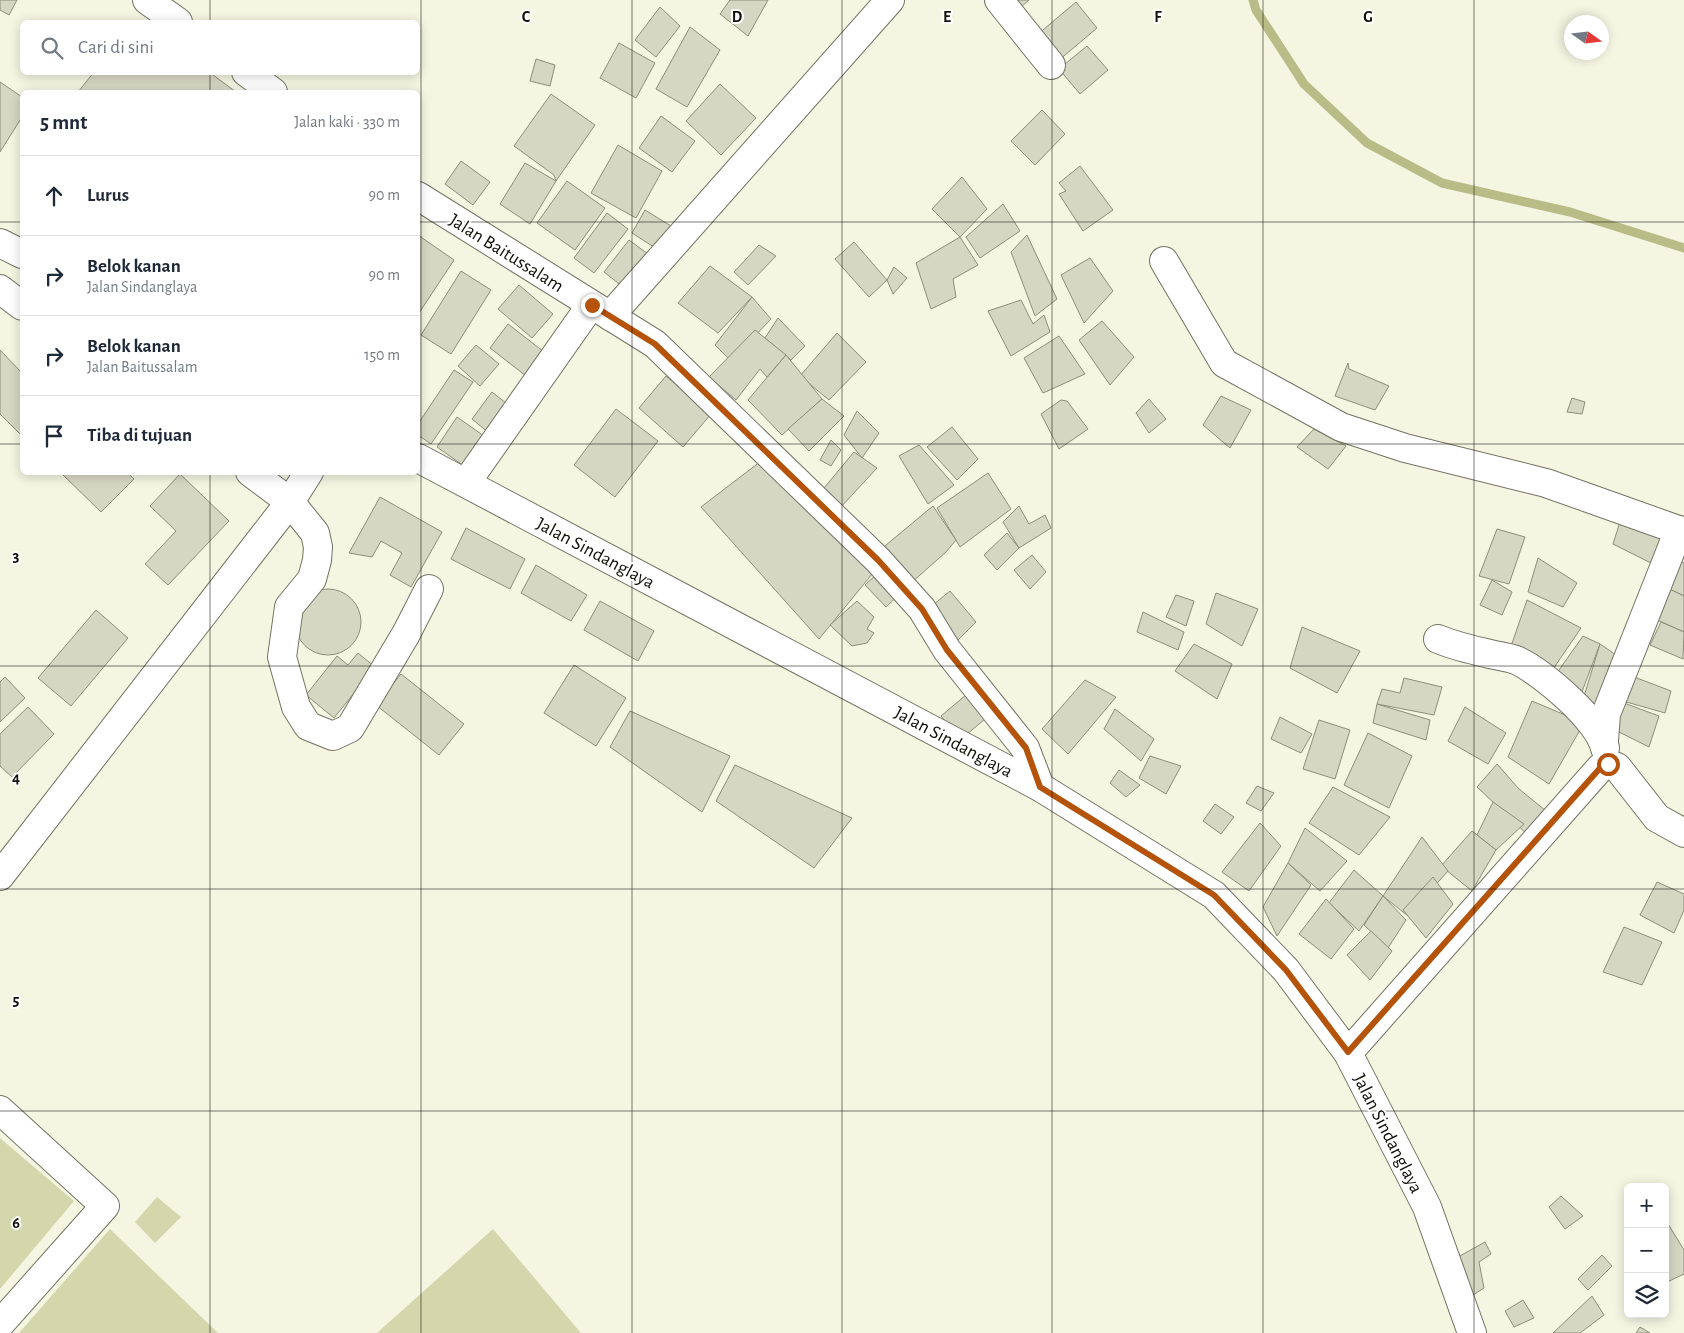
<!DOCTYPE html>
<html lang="id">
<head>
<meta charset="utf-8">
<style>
	body { margin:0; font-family:"Alegreya Sans",sans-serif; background:#f2f2f3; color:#1f2937 }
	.controls { position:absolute; right:15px; bottom:15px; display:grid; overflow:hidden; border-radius:8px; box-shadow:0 2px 12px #0003 }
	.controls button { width:45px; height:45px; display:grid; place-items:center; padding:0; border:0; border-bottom:1px solid #e0e1e3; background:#fff; color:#1f2937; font:25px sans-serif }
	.compass { position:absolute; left:1564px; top:15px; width:45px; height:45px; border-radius:50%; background:#fff; box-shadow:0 2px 12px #0003; rotate:104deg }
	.stop { position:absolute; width:15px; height:15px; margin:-11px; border:4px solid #b45309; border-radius:50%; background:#fff }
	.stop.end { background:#b45309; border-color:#fff; box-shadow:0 1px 5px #0008 }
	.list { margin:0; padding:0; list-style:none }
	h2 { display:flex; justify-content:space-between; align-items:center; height:65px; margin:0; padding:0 20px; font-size:21px }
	h2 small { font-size:16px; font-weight:400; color:#747a83 }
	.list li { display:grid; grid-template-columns:32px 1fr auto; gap:15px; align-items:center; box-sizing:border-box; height:80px; padding:0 20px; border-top:1px solid #e0e1e3 }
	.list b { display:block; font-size:19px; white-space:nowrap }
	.list p { margin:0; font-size:16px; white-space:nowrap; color:#747a83 }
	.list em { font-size:16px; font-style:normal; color:#747a83 }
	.icon { flex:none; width:28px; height:28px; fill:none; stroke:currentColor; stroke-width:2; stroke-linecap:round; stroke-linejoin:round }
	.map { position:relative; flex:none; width:1684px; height:1333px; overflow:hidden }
	.search { position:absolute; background:#fff; box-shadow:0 2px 12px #0003; left:20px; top:20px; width:400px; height:55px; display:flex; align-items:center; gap:12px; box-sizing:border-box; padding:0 18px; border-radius:8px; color:#747a83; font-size:19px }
	.panel { position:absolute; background:#fff; box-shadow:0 2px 12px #0003; left:20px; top:90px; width:400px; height:385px; border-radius:8px }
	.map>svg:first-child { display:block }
	.green { fill:#d4d6ac }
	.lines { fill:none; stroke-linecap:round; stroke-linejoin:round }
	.stream { stroke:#babc87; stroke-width:9 }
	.building { fill:#d6d7c3; stroke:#8c8d7a }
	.minor-casing { stroke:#727361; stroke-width:30 }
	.minor { stroke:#fff; stroke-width:28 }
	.route { stroke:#b45309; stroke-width:6 }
	.grid { fill:none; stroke:#11110a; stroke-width:1; stroke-opacity:0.55 }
	.labels { text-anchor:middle; stroke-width:4; stroke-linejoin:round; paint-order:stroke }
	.street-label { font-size:19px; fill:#11110a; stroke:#fff }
	.grid-label { font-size:16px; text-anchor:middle; font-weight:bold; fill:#11110a; stroke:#fff; stroke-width:4; stroke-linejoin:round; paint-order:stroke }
</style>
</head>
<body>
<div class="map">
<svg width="1684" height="1333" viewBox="0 0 1684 1333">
	<rect width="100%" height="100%" fill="#f4f6e2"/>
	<g class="green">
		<path d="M0 1138 74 1201 0 1289Z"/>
		<path d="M157 1197 181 1217 155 1243 135 1222Z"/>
		<path d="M110 1229 218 1333H19Z"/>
		<path d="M493 1229 581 1333H377Z"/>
	</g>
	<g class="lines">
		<path class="stream" d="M1253 0 1256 10 1304 84 1367 143 1442 183 1570 212 1684 248"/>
	</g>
	<g class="building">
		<path d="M0 0H17L9 15 0 10Z"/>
		<path d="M730 0H768L748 36 720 14Z"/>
		<path d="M1012 0H1029L1020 8Z"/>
		<path d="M1076 2 1097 28 1058 61 1037 35Z"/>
		<path d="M660 7 680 26 656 57 635 40Z"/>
		<path d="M690 27 720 50 687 107 656 89Z"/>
		<path d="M619 43 655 63 636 98 600 78Z"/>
		<path d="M1087 46 1108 70 1080 94 1059 69Z"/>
		<path d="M536 59 555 65 550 86 530 81Z"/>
		<path d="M94 72H209L236 92H78Z"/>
		<path d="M0 82 22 97V117L0 152Z"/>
		<path d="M720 84 756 118 721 155 686 121Z"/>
		<path d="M551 94 595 125 556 181 554 175 514 146Z"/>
		<path d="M1042 110 1065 134 1035 165 1011 141Z"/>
		<path d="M661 116 695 141 672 172 639 148Z"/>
		<path d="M618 145 662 171 636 218 591 193Z"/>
		<path d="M461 161 490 182 473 205 445 184Z"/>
		<path d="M525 163 556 181 530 224 500 204Z"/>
		<path d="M1080 166 1113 210 1083 231 1059 194 1066 191 1059 183Z"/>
		<path d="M962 177 987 209 960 237 932 209Z"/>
		<path d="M567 181 605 208 575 250 537 223Z"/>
		<path d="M1003 204 1020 231 980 258 966 237Z"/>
		<path d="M645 210 671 226 657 249 632 233Z"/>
		<path d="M607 213 628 229 594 273 574 258Z"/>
		<path d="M418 235 454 260 419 313 418 312Z"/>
		<path d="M1027 235 1057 299 1035 316 1011 252Z"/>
		<path d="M960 237 978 265 953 279 956 297 931 309 916 263Z"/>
		<path d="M629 240 648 254 623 287 604 272Z"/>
		<path d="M854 242 887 280 869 297 835 259Z"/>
		<path d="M759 245 776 256 748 285 734 272Z"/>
		<path d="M1090 258 1113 291 1084 323 1061 275Z"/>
		<path d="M710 266 752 297 718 333 678 303Z"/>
		<path d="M894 267 907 278 893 294 887 280Z"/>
		<path d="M461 271 491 290 451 354 421 335Z"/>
		<path d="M519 285 553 314 532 338 498 309Z"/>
		<path d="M752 297 771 319 731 361 715 345Z"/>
		<path d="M1021 300 1033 324 1044 315 1050 332 1011 356 988 311Z"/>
		<path d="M778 318 805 346 791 360 765 338Z"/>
		<path d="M1102 321 1134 357 1110 385 1079 340Z"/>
		<path d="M508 324 548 355 530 379 490 348Z"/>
		<path d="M755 330 786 355 767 377 760 369 736 400 709 377Z"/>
		<path d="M837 333 866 362 829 400 800 376Z"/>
		<path d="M1059 336 1085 374 1043 393 1024 358Z"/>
		<path d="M476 345 499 364 480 386 458 366Z"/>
		<path d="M0 350 22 373V436L0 414Z"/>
		<path d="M786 355 822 399 782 435 748 400Z"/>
		<path d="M1348 363 1349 369 1389 386 1375 410 1335 396Z"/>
		<path d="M454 370 473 382 431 444 418 435V424Z"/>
		<path d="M666 376 711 414 683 447 639 408Z"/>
		<path d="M492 392 511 407 490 434 472 419Z"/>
		<path d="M1221 396 1251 410 1230 448 1203 425Z"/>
		<path d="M1572 398 1585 402 1582 414 1567 412Z"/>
		<path d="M822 399 844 416 809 451 788 429Z"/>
		<path d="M1149 399 1166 419 1149 433 1136 413Z"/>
		<path d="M1061 400 1067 401 1088 429 1059 449 1041 414Z"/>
		<path d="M616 409 658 441 615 497 574 465Z"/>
		<path d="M857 411 879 433 862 458 844 435Z"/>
		<path d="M457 417 484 436 464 466 437 447Z"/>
		<path d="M952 427 978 459 957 480 927 447Z"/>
		<path d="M1314 429 1346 446 1328 469 1297 447Z"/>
		<path d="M831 440 841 450 831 466 820 460Z"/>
		<path d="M919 445 954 485 928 504 899 456Z"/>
		<path d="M854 452 877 468 841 507 824 488Z"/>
		<path d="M765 458 873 573 819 639 701 507Z"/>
		<path d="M60 472H127L134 479 101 512Z"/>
		<path d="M988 473 1011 509 960 547 937 508Z"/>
		<path d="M180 474 229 521 168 585 145 564 176 531 150 506Z"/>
		<path d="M380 497 442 532 411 587 390 575 402 553 381 541 372 557 349 553Z"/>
		<path d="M933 506 956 540 946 552 911 583 880 550Z"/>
		<path d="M1019 506 1029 524 1045 515 1051 528 1019 548 1003 522Z"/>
		<path d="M1625 506 1671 528 1659 567 1613 544Z"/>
		<path d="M466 528 525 559 510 589 451 559Z"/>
		<path d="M1497 529 1525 537 1509 584 1479 576Z"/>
		<path d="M1007 533 1019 548 997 570 984 555Z"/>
		<path d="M1032 555 1046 572 1030 589 1014 570Z"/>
		<path d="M1669 556 1684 563V596L1657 583Z"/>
		<path d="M1538 558 1577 583 1563 607 1528 592Z"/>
		<path d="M536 565 587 595 571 621 521 593Z"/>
		<path d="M883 568 904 590 886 607 865 585Z"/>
		<path d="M1492 580 1512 592 1502 615 1480 605Z"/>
		<path d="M1657 583 1684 596V632L1644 614Z"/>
		<circle cx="328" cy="622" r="33"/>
		<path d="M950 591 976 622 957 641 933 605Z"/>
		<path d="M1216 593 1258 609 1242 646 1206 624Z"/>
		<path d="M1176 595 1194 601 1186 626 1166 617Z"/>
		<path d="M1527 600 1581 628 1549 675 1509 652Z"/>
		<path d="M600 601 654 631 638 661 584 630Z"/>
		<path d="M857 601 874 617 867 629 874 633 867 643 852 646 830 625Z"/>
		<path d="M96 610 128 638 71 706 38 678Z"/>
		<path d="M1143 612 1184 632 1178 650 1137 632Z"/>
		<path d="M1661 622 1684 632 1683 659 1650 645Z"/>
		<path d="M1302 627 1360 651 1337 693 1290 668Z"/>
		<path d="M1583 636 1600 644 1577 705 1552 680Z"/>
		<path d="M1194 644 1232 664 1217 699 1175 671Z"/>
		<path d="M1600 644 1625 661 1598 715 1581 706Z"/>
		<path d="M358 653 375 667 334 718 306 695 337 656 348 665Z"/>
		<path d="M574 665 626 698 596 746 544 713Z"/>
		<path d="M401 674 464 724 439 755 376 705Z"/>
		<path d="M1629 675 1671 691 1665 713 1616 699Z"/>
		<path d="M5 677 25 698 0 722V682Z"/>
		<path d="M1404 678 1442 687 1434 715 1377 704 1382 689 1400 693Z"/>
		<path d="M1085 680 1116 697 1068 754 1042 729Z"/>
		<path d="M973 689 991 714 960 740 941 716Z"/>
		<path d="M1532 701 1584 723 1549 784 1508 757Z"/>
		<path d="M1624 703 1659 716 1649 747 1611 728Z"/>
		<path d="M1377 704 1430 720 1426 740 1373 723Z"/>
		<path d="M28 707 54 734 12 777 0 766V734Z"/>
		<path d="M1465 707 1506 733 1488 764 1448 741Z"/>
		<path d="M1115 709 1154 739 1141 761 1104 729Z"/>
		<path d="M630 711 730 756 702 812 610 747Z"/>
		<path d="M1280 717 1312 734 1301 753 1271 739Z"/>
		<path d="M1319 720 1350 730 1335 779 1303 769Z"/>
		<path d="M1368 733 1412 756 1389 808 1344 785Z"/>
		<path d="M1150 756 1181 766 1166 794 1139 778Z"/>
		<path d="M1497 764 1519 789 1551 815 1531 838 1477 787Z"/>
		<path d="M735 765 852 818 814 868 716 801Z"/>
		<path d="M1119 770 1140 785 1126 797 1110 783Z"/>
		<path d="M1257 786 1274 793 1261 811 1246 803Z"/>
		<path d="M1333 787 1390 817 1359 855 1309 823Z"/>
		<path d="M1493 802 1524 824 1496 850 1477 835Z"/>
		<path d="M1215 804 1234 817 1221 834 1203 821Z"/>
		<path d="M1260 823 1281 846 1249 891 1222 872Z"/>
		<path d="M1305 828 1347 861 1320 891 1288 863Z"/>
		<path d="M1472 831 1496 850 1472 891 1441 866Z"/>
		<path d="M1422 837 1448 871 1408 916 1383 896Z"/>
		<path d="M1288 863 1311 885 1277 936 1263 907Z"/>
		<path d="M1354 870 1383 896 1359 931 1329 903Z"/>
		<path d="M1433 877 1453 904 1426 938 1403 910Z"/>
		<path d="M1657 882 1684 894V910L1674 933 1640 915Z"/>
		<path d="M1383 896 1406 920 1388 948 1364 925Z"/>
		<path d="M1326 899 1354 929 1331 959 1299 934Z"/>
		<path d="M1624 927 1662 942 1642 985 1603 972Z"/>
		<path d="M1371 931 1392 951 1370 980 1347 955Z"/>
		<path d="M1561 1196 1583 1216 1565 1229 1549 1207Z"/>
		<path d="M1665 1219 1684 1250V1274L1665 1283Z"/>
		<path d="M1485 1242 1491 1254 1479 1262 1484 1288 1473 1295 1458 1257Z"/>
		<path d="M1602 1255 1612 1266 1588 1290 1578 1279Z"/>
		<path d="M1592 1296 1604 1315 1580 1333H1553Z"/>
		<path d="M1523 1300 1534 1318 1514 1327 1505 1311Z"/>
		<path d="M1640 1327 1650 1333H1636Z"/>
	</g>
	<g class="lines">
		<defs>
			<g id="minor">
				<path d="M147 0 178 22"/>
				<path d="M999 0 1051 65"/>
				<path d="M246 72 273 92"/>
				<path d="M418 196 655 344 878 560 922 609 947 650 1025 748 1040 787"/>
				<path d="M0 243 22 254"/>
				<path d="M1164 261 1224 363 1341 427 1405 448 1546 483 1684 532"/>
				<path d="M0 289 22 306"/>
				<path d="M610 316 890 0"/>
				<path d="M418 458 1040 787 1214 895 1286 970 1348 1053 1427 1207 1472 1333"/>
				<path d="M250 472 290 502 315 533 318 547 317 560 312 579 289 607 282 657 296 707 308 726 333 736 350 728 406 634 429 589"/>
				<path d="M466 483 591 305"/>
				<path d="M1438 639C1455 646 1472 650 1490 654 1498 656 1508 657 1516 660 1542 672 1599 720 1605 748"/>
				<path d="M1604 741 1606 714 1679 530"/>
				<path d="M0 876 290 502 309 472"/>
				<path d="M1348 1053 1601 767 1608 764 1617 767 1657 818 1684 833"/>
				<path d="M0 1110 105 1206 0 1324"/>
			</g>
		</defs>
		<use href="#minor" class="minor-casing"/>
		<use href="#minor" class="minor"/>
	</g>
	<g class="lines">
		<path class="route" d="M592 305 655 344 878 560 922 609 947 650 1026 748 1040 787 1214 895 1286 970 1348 1052 1601 767 1608 764"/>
	</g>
	<path class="grid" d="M210 0V22M421 0V1333M632 0V1333M842 0V1333M1052 0V1333M1263 0V1333M1474 0V1333M210 72V92M0 222H22M418 222H1684M0 444H22M418 444H1684M210 472V1333M0 666H1684M0 889H1684M0 1111H1684"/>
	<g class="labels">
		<g class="street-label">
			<text transform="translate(507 252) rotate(32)" y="7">Jalan Baitussalam</text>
			<text transform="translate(596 552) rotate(28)" y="7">Jalan Sindanglaya</text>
			<text transform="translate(954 741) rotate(28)" y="7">Jalan Sindanglaya</text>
			<text transform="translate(1389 1133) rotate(63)" y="7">Jalan Sindanglaya</text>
		</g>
	</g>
	<g class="grid-label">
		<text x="526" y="22">C</text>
		<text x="737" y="22">D</text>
		<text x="947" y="22">E</text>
		<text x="1158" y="22">F</text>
		<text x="1368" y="22">G</text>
		<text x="16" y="561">3</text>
		<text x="16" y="783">4</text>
		<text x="16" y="1005">5</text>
		<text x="16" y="1228">6</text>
	</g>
</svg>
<div class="controls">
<button>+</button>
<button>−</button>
<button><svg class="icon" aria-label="layers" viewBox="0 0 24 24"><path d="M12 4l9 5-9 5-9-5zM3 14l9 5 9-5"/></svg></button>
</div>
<svg class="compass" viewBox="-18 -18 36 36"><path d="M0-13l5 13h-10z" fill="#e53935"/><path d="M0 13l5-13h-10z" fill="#747a83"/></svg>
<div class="stop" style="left:1608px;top:764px"></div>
<div class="stop end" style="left:592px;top:305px"></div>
<div class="search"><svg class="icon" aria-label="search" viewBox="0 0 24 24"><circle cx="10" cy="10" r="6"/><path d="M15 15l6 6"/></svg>Cari di sini</div>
<section class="panel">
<h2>5 mnt<small>Jalan kaki · 330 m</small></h2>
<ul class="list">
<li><svg class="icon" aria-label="ahead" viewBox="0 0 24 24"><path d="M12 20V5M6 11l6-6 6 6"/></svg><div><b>Lurus</b></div><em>90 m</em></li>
<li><svg class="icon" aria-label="right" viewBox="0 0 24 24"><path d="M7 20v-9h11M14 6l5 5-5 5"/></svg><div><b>Belok kanan</b><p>Jalan Sindanglaya</p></div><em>90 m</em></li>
<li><svg class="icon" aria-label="right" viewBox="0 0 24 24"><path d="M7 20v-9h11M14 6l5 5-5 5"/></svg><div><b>Belok kanan</b><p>Jalan Baitussalam</p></div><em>150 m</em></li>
<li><svg class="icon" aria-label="arrive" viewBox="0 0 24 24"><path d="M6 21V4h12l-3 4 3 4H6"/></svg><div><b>Tiba di tujuan</b></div></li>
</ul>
</section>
</div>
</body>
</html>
